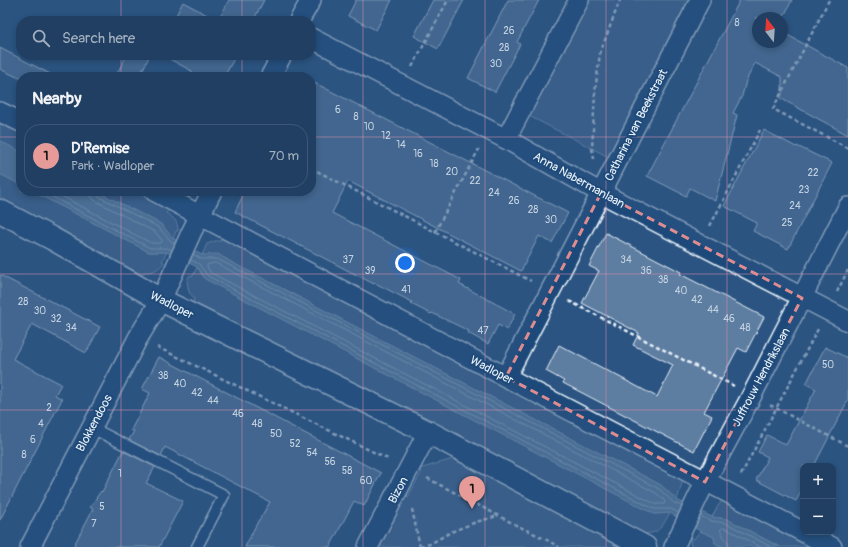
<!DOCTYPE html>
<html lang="en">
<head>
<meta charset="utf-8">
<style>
	body { margin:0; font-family:Pangolin,sans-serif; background:#2d4a6b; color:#f1f3f6 }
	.controls { position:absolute; right:12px; bottom:12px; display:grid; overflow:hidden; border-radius:8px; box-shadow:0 2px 6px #0003 }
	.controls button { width:36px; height:36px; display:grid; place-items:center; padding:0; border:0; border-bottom:1px solid #3d5877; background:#203f62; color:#f1f3f6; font:20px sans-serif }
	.compass { position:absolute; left:752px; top:12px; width:36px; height:36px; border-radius:50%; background:#203f62; box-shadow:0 2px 6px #0003; rotate:343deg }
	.you { position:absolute; left:405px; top:263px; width:14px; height:14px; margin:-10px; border:3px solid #fff; border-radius:50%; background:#1a73e8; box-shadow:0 0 0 6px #1a73e833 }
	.badge { display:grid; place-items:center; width:26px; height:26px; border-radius:50%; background:#e69b98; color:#111; font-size:13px; font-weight:700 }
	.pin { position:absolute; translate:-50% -33px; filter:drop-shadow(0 1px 2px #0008) }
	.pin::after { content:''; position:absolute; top:21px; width:14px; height:12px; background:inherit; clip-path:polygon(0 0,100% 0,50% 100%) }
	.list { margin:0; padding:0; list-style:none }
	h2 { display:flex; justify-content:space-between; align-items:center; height:52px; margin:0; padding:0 16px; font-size:17px }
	h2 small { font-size:13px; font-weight:400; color:#a2afbe }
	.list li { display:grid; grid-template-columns:26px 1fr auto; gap:12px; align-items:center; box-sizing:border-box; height:64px; margin:0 8px 8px; padding:0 8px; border:1px solid #3d5877; border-radius:16px }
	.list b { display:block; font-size:15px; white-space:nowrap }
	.list p { margin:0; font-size:13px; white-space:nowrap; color:#a2afbe }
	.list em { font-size:13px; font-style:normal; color:#a2afbe }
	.icon { flex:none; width:22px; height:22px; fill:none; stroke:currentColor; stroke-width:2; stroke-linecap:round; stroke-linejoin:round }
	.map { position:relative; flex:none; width:848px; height:547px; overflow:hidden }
	.search { position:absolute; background:#203f62; box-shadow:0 2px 6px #0003; left:16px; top:16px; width:300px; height:44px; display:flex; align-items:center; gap:10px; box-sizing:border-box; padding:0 14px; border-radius:16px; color:#a2afbe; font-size:15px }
	.panel { position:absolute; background:#203f62; box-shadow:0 2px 6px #0003; left:16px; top:72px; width:300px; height:124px; border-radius:16px }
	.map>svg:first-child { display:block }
	.green { fill:#476b93; stroke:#98aec6 }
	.water { fill:#708ead; stroke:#a0b6cb }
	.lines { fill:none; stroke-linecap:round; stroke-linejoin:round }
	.shore { stroke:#b8c9da; stroke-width:1 }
	.building { fill:#5d7da1; stroke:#e8f1f8 }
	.lane-casing { stroke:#e8f1f8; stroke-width:13 }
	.street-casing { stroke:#e8f1f8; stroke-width:22 }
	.secondary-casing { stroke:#e8f1f8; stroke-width:25 }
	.path { stroke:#e8f1f8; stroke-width:2.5; stroke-dasharray:4 3; stroke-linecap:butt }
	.lane { stroke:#1f4a7a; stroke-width:10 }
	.street { stroke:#1f4a7a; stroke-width:19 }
	.secondary { stroke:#1f4a7a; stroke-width:22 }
	.marked { fill:none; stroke:#df8c90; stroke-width:3; stroke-dasharray:8 5; stroke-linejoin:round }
	.grid { fill:none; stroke:#d78fb1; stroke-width:1; stroke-opacity:0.55 }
	.labels { text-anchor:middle; stroke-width:4; stroke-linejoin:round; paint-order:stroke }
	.number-label { font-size:10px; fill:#c5d4e2 }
	.street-label { font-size:12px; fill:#e8f1f8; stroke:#1f4a7a }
</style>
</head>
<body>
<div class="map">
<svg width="848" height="547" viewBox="0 0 848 547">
	<rect width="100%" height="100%" fill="#2b5482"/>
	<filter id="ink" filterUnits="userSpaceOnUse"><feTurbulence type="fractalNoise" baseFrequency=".025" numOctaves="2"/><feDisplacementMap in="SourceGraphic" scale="8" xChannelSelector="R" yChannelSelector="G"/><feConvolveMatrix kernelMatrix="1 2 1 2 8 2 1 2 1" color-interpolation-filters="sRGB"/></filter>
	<g filter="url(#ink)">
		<g class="green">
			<path d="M589 0H691L609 157 529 116Z"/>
			<path d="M0 122 21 133V152L0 141Z"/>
			<path d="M0 174 21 185V191H32L149 252H167L162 261 164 262C160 269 152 273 144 272L143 275 0 200Z"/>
			<path d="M96 191H133L169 210 166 213C174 218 178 221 178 231H176L173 239 161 224Z"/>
			<path d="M223 237 683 480 677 500 661 485 231 262 225 258 202 255 207 244 215 241H220Z"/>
			<path d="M197 267 205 279 654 514 670 513C662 527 658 536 639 533L193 302 194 298 189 292 187 280 190 275 193 276Z"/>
			<path d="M453 459 458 461 622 547H379L407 492 408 497 422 471 419 469Z"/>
			<path d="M724 498 818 547H780L727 519 712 517 718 506Z"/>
			<path d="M700 531 714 537 715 543 723 547H691L690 538 694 539Z"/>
		</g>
		<g class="water">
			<path d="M0 141 21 152V185L0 174Z"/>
			<path d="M32 191H96L161 224 174 239 202 255 218 254 231 262 661 485 677 500 712 517 727 519 780 547H723L715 543 714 537 700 531 670 513 654 514 205 279 197 267 167 252H149Z"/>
		</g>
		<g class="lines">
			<g class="shore">
				<path d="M41 191 150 248H167L172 250"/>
				<path d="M52 191 151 243H161L162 242V240L155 232 94 200 91 196 90 191"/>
				<path d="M95 191 96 194 98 196 158 227 171 241 175 244"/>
				<path d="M193 254 201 259H217L229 265 659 489 674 503 682 506"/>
				<path d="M191 260 199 264 208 276 654 509H671L679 513"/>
				<path d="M216 263 656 493 665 501V503L664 504H655L211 273 207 267V265L209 264Z"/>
				<path d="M700 516 711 521 726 523 771 547"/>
				<path d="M729 547 728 542 724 537 720 530 722 528H725L761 547"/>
			</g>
		</g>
		<g class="building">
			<path d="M229 0H264L253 21H218Z"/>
			<path d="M356 0H392L376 30 348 16Z"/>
			<path d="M433 0H464L438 49 414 36Z"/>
			<path d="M508 0H539L517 42 520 44 495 92 468 78Z"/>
			<path d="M740 0H792L783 18H755L758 19V42H782V32L848 68V135L780 98 782 95V77L755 63 746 81 742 96 733 113 737 115 715 201 690 188 686 196 647 176Z"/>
			<path d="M183 2 218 21H173Z"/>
			<path d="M0 48 56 77H17L0 69Z"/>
			<path d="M127 55H150L139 77H115Z"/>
			<path d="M162 55H236L224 77H189L192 71Z"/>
			<path d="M311 81 568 213 552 243 539 236 521 271 348 181 332 213 461 280 459 284 515 314 507 330 498 325 488 344 468 333 469 331 432 313 431 314 411 304 412 302 375 283 374 284 235 212 245 191H311Z"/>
			<path d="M764 130 796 147 797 146 832 163 788 249 753 231 757 223 724 206Z"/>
			<path d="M606 233 681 272 680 274 764 317 746 352 738 348 704 412 712 416 694 451 563 383 564 381 546 371 559 345 657 397 673 365 633 345 639 333 582 303 599 271 589 266Z"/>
			<path d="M0 275 100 327 86 353 32 324 13 359 61 384 55 395 62 399 0 520Z"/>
			<path d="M825 347 848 358V400L814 466H803V488L796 501 756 480 768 457 758 452 767 435 786 445 816 389 806 384Z"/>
			<path d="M159 357 381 473 364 506 354 501 330 547H245L256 525 270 502 165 447 161 456 129 440 134 431 131 430 150 393 142 389Z"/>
			<path d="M123 451 155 467 146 483 183 501 159 547H73L93 509 90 507 101 491 102 492Z"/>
		</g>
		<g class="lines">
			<defs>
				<path id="lane" d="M92 428 224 495 197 547"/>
				<g id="street">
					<path d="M299 21 311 0"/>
					<path d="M311 38 506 139 601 193 848 321"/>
					<path d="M270 77 282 55"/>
					<path d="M0 112 21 122"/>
					<path d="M506 139 579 0"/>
					<path d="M154 191 506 377 832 547"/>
					<path d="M506 377 601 193 700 0"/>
					<path d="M30 547 138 338 161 300 191 233 212 191"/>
					<path d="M368 547 428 432"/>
					<path d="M674 547 705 482 752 395 848 207"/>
				</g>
				<path id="secondary" d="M0 211 53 239 161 300 428 432 645 547"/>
			</defs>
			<use href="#lane" class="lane-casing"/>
			<use href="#street" class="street-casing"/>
			<use href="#secondary" class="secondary-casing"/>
			<g class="path">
				<path d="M829 0 773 109 848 148"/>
				<path d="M412 67 448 0"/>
				<path d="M594 159 592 149 595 92 600 53 620 0"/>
				<path d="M311 168 531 281"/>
				<path d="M710 226 760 130"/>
				<path d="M435 232 479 149"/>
				<path d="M837 292 848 270"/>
				<path d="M569 301 734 386"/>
				<path d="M157 347 390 460"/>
				<path d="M770 405 848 446"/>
				<path d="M741 475 818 329"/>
				<path d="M427 478 514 524 547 540 559 547"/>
				<path d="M412 509 420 547"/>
				<path d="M420 546 430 544 451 532 476 522 498 516"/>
			</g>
			<use href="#lane" class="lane"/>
			<use href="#street" class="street"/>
			<use href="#secondary" class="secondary"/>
		</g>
	</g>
	<path d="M0 0H848V547H0ZM601 193 802 298 705 482 506 377Z" fill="#2b5482" fill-opacity=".55" fill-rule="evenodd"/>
	<path class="marked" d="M601 193 802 298 705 482 506 377Z"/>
	<path class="grid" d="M121 0V21M242 0V21M363 0V547M485 0V547M606 0V547M727 0V547M121 55V77M242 55V77M0 137H21M311 137H848M121 191V547M242 191V547M0 274H848M0 410H848"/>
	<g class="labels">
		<g class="number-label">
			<text x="737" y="26">8</text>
			<text x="509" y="34">26</text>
			<text x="504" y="51">28</text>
			<text x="496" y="67">30</text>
			<text x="338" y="113">6</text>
			<text x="356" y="120">8</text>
			<text x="369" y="130">10</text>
			<text x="386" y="139">12</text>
			<text x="401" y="148">14</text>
			<text x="418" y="157">16</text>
			<text x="434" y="167">18</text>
			<text x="452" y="175">20</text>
			<text x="813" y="176">22</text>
			<text x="475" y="184">22</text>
			<text x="804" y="193">23</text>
			<text x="494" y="196">24</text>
			<text x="514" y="204">26</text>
			<text x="795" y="209">24</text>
			<text x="533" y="213">28</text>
			<text x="551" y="223">30</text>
			<text x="787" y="226">25</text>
			<text x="348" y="263">37</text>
			<text x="626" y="263">34</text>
			<text x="370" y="274">39</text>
			<text x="646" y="274">36</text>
			<text x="663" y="283">38</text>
			<text x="406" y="293">41</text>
			<text x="681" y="294">40</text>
			<text x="697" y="303">42</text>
			<text x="23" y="305">28</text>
			<text x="713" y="313">44</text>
			<text x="40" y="314">30</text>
			<text x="56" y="322">32</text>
			<text x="729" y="322">46</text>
			<text x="71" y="331">34</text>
			<text x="745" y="331">48</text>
			<text x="483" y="334">47</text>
			<text x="828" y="368">50</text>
			<text x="163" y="379">38</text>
			<text x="180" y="387">40</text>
			<text x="197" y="396">42</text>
			<text x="213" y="404">44</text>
			<text x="49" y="411">2</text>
			<text x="238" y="417">46</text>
			<text x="41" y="427">4</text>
			<text x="257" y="427">48</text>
			<text x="276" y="437">50</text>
			<text x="33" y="443">6</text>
			<text x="295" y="447">52</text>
			<text x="312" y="456">54</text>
			<text x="24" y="458">8</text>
			<text x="330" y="465">56</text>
			<text x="347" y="474">58</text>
			<text x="120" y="477">1</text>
			<text x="366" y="484">60</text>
			<text x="102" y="510">5</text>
			<text x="94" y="527">7</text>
		</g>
		<g class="street-label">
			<text transform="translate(636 125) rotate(-63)" y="4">Catharina van Beekstraat</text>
			<text transform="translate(579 180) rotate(29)" y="4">Anna Nabermanlaan</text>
			<text transform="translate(172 305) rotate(27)" y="4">Wadloper</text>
			<text transform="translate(492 370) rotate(28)" y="4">Wadloper</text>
			<text transform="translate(761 377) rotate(-62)" y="4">Juffrouw Hendrikslaan</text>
			<text transform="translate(94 423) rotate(-62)" y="4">Blokkendoos</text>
			<text transform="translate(398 490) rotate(-62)" y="4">Bizon</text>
		</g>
	</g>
</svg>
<div class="controls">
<button>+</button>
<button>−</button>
</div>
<svg class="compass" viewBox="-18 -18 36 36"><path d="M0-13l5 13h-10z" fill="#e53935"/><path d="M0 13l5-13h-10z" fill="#a2afbe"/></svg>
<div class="you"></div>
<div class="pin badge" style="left:472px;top:509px">1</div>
<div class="search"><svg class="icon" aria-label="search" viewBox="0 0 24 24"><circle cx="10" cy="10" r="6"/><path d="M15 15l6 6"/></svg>Search here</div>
<section class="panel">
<h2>Nearby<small></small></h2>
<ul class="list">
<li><span class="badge">1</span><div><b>D'Remise</b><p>Park · Wadloper</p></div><em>70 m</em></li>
</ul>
</section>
</div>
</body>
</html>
